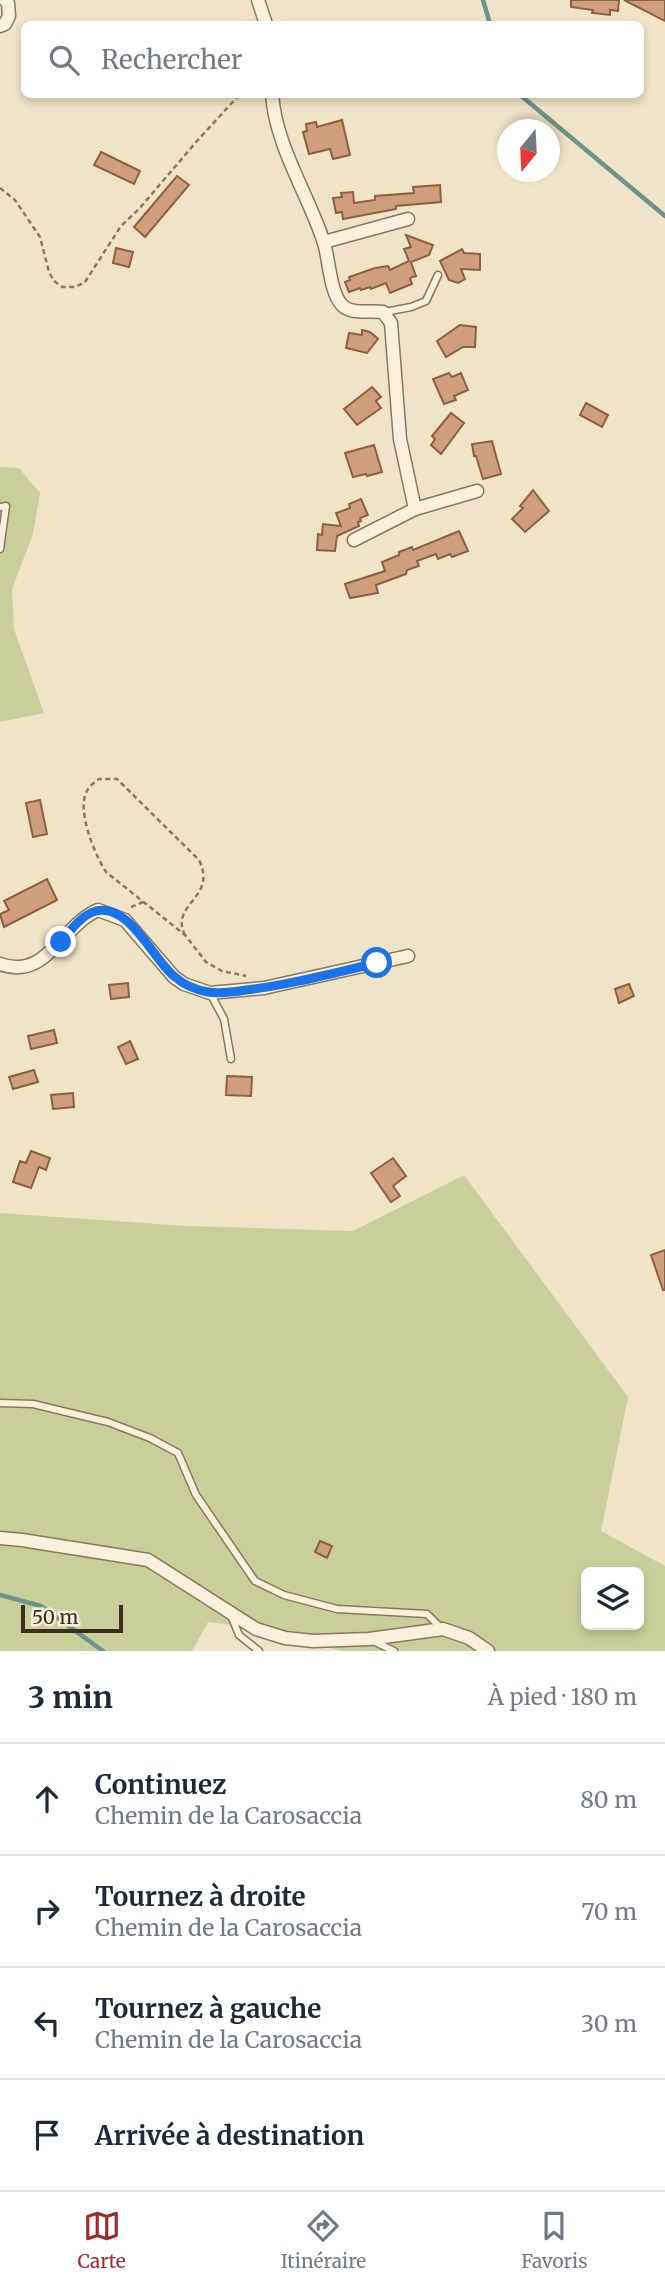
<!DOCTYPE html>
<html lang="fr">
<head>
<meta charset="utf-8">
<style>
	body { margin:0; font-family:Merriweather,serif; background:#f6f6f7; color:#1f2937 }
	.controls { position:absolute; right:21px; bottom:21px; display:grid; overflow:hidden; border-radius:10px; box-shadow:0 4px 10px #0003 }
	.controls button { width:63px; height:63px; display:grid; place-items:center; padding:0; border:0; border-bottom:2px solid #e0e1e3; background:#fff; color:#1f2937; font:35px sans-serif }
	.compass { position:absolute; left:497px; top:119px; width:63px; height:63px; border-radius:50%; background:#fff; box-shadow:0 4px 10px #0003; rotate:198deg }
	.scale { position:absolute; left:21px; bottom:18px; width:102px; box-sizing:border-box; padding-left:7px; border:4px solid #3d2e20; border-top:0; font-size:19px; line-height:24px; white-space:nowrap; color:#3d2e20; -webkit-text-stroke:5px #f7eed8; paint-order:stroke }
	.stop { position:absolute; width:21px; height:21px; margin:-16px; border:5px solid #1a73e8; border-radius:50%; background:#fff }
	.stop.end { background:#1a73e8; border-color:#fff; box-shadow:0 2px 7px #0008 }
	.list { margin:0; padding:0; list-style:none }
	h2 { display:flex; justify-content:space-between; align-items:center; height:91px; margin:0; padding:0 28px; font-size:30px }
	h2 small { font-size:23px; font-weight:400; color:#747a83 }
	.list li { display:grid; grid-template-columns:46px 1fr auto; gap:21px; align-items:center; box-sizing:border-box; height:112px; padding:0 28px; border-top:2px solid #e0e1e3 }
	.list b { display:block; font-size:26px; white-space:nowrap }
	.list p { margin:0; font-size:23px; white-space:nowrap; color:#747a83 }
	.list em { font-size:23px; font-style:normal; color:#747a83 }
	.icon { flex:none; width:38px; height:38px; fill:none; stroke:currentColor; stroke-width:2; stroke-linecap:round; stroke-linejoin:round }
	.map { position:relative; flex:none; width:665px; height:1651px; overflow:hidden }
	.search { position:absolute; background:#fff; box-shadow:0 4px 10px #0003; left:21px; right:21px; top:21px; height:77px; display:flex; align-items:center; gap:18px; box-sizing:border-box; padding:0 24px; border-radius:10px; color:#747a83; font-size:26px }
	.sheet { height:539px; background:#fff }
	nav { display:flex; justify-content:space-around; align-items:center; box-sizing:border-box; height:98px; border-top:2px solid #e0e1e3; background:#fff; font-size:19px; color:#747a83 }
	nav a { display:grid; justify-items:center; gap:4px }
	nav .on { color:#9e2a2b }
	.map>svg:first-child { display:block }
	.green { fill:#c9cf9b; fill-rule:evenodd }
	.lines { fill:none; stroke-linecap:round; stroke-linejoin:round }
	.stream { stroke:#6f938a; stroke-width:4.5 }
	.building { fill:#cf9f7d; stroke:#8d5f41; stroke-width:2 }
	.lane-casing { stroke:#8d765c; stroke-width:9 }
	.street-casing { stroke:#8d765c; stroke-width:15 }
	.path { stroke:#8d765c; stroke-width:2.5; stroke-dasharray:5 3.5; stroke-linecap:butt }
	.lane { stroke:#faf1dc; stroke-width:6 }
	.street { stroke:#faf1dc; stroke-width:12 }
	.route { stroke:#1a73e8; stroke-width:9 }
</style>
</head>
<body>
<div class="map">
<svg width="665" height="1651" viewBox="0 0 665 1651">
	<rect width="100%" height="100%" fill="#f0e4c8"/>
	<g class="green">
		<path d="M0 467 19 468 40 493 33 534 12 589 14 629 44 713 0 722Z"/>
		<path d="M464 1175 628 1397 601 1531 665 1566V1651H340L285 1632 208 1622 192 1651H0V1213L187 1226 353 1231ZM586 1572H639V1625H586Z"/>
	</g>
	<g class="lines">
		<g class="stream">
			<path d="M483 0 490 24"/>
			<path d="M519 94 665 216"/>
			<path d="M0 1595 41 1606 103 1651"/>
		</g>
	</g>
	<g class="building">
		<path d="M571 0H619L618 11 610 10V15L592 13 593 10 571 7Z"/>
		<path d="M624 0H665V21Z"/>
		<path d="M342 120 350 155 333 159 330 149 309 154 303 132 307 131 306 124 316 122 317 127Z"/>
		<path d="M101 152 140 171 134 184 94 165Z"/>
		<path d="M177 176 189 185 145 237 134 227Z"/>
		<path d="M440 185 441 202 396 206V209L343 219 342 212 336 213 333 198 342 197 341 193 353 192 354 203 375 200V196L414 193 413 187Z"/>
		<path d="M406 235 433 245 429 255 411 262 416 276 410 278 412 284 390 293 386 283 371 289 370 287 361 290 360 288 349 292 345 282 350 280 349 277 375 268 388 266 390 270 409 261 404 249 411 247Z"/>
		<path d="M116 248 133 252 129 267 113 263Z"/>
		<path d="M462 249 464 253 480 254V270L461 269 465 279 458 283 449 280 440 261Z"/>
		<path d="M460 325 476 327 475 347H463L446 357 437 341Z"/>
		<path d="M362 330 370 332 378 339 367 353 346 348 349 333 362 335Z"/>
		<path d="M449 373 452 377 461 373 468 390 454 396 456 400 444 404 433 379Z"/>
		<path d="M372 387 381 397 376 401 381 408 357 425 344 409Z"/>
		<path d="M586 403 608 415 602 427 580 415Z"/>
		<path d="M451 413 464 423 441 454 431 445 435 439 432 436Z"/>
		<path d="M492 441 501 474 483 479 476 456H474L472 444Z"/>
		<path d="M374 445 382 472 367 476 366 474 353 477 345 453Z"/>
		<path d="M533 490 549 511 525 532 512 519 523 508 520 506Z"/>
		<path d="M361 499 368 515 360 518 361 521 358 522 359 526 337 536 335 551 317 550 318 534 322 535 323 524 341 526 336 513 350 508 349 504Z"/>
		<path d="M459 531 468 551 452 557 450 554 438 559 436 554 417 561 419 566 407 570 406 574 376 585 378 593 350 598 345 584 385 571 382 562 399 555V552L412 547 413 550Z"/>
		<path d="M40 800 47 834 33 837 26 803Z"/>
		<path d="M47 879 57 900 4 927 0 914 9 910 4 901Z"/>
		<path d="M128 983 129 997 111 999 109 985Z"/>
		<path d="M629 984 634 996 619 1003 615 989Z"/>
		<path d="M54 1030 57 1043 31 1049 28 1036Z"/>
		<path d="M130 1041 138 1059 126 1064 118 1047Z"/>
		<path d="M34 1070 38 1082 13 1089 9 1077Z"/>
		<path d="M227 1076 252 1077 251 1096 226 1095Z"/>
		<path d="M73 1093 74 1107 53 1109 51 1095Z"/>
		<path d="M31 1151 50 1158 46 1170 39 1167 31 1188 13 1182 20 1161 26 1163Z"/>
		<path d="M393 1158 406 1176 393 1186 400 1196 391 1202 371 1173Z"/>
		<path d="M665 1250V1290H663L651 1255Z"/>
		<path d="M320 1541 332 1546 327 1558 315 1552Z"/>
	</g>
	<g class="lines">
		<defs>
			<g id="lane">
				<path d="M385 312 411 307 426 301 438 275"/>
				<path d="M0 507 6 506 0 549"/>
				<path d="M210 993 224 1019 231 1059"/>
				<path d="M0 1403 33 1404 108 1422 150 1438 178 1453 196 1495 255 1581 284 1595 337 1609 427 1614 441 1628"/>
				<path d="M231 1615 239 1635 259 1651"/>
				<path d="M371 1640 394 1651"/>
			</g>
			<g id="street">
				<path d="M258 0 266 24"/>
				<path d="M0 26 5 24 9 16 8 3 5 0"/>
				<path d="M272 94C276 148 308 193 324 243 329 259 330 293 342 305 351 315 370 310 383 312L391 323 400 439 415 509 477 491"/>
				<path d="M324 242 408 219"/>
				<path d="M354 540 415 509"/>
				<path d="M0 964C47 981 62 925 98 910L125 920 174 977 184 984 210 993 264 988 408 956"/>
				<path d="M0 1538 22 1540 148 1560 256 1629 285 1638 313 1641 369 1639 443 1629 469 1638 488 1651"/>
			</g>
		</defs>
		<use href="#lane" class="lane-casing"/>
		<use href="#street" class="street-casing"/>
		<g class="path">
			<path d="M0 188 15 200 40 237 49 272 54 281 62 287H75L85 282 121 226 139 209 197 141 240 94"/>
			<path d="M131 907 143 902"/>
			<path d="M185 935C169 904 218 898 199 860L117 779H99C95 782 89 786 87 791 76 810 95 855 106 872L185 935 206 962 222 971 246 976"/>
		</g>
		<use href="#lane" class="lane"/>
		<use href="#street" class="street"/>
	</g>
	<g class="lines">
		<path class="route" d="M61 942C70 931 81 915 96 911 130 903 153 960 175 977 184 985 197 990 208 992 220 994 234 992 246 990 290 985 333 973 377 963"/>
	</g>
</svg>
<div class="controls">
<button><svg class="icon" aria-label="layers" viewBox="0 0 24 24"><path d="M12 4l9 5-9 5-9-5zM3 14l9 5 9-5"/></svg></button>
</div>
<svg class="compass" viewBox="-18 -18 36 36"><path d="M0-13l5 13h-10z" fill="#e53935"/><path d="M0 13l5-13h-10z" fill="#747a83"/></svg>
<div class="scale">50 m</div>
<div class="stop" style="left:377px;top:963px"></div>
<div class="stop end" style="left:61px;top:942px"></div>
<div class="search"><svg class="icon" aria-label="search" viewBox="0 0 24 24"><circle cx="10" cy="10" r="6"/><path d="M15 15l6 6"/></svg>Rechercher</div>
</div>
<section class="sheet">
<h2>3 min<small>À pied · 180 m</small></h2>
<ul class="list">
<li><svg class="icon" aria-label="ahead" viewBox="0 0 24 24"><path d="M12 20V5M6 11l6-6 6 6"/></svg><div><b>Continuez</b><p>Chemin de la Carosaccia</p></div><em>80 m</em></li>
<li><svg class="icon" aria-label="right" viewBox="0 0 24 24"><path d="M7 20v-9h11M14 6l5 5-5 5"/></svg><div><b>Tournez à droite</b><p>Chemin de la Carosaccia</p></div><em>70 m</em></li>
<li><svg class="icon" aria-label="left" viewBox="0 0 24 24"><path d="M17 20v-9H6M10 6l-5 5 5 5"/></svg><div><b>Tournez à gauche</b><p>Chemin de la Carosaccia</p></div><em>30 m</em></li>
<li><svg class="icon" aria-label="arrive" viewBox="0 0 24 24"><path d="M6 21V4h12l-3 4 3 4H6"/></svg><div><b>Arrivée à destination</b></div></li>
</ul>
</section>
<nav>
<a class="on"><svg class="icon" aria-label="map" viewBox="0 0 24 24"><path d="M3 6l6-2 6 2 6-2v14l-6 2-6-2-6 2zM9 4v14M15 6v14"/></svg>Carte</a>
<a><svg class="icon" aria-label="directions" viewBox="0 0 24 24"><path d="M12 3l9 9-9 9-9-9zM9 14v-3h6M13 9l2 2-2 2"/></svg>Itinéraire</a>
<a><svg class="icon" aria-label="saved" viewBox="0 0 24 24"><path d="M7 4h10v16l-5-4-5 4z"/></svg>Favoris</a>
</nav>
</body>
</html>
